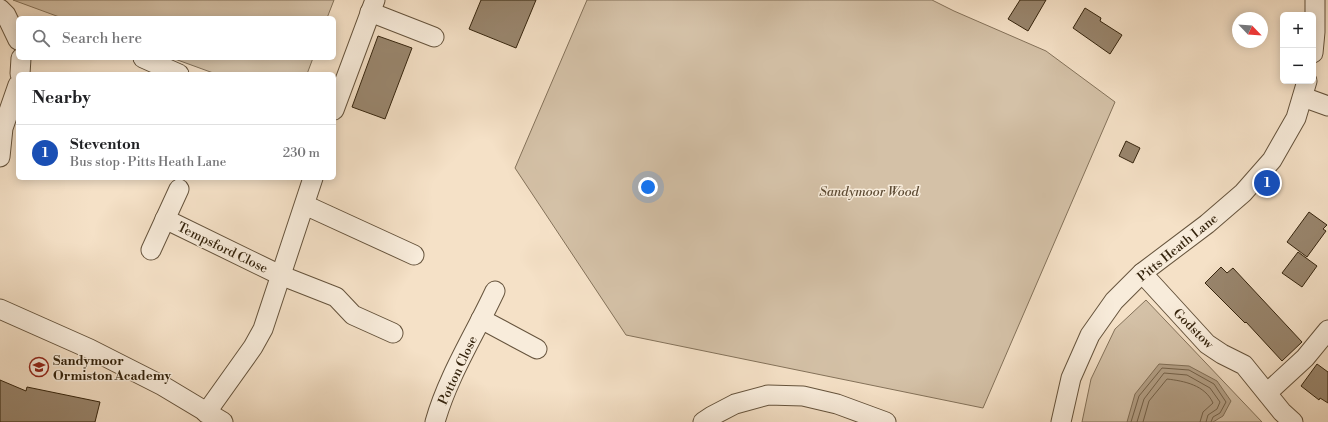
<!DOCTYPE html>
<html lang="en">
<head>
<meta charset="utf-8">
<style>
	body { margin:0; font-family:"Libre Bodoni",serif; background:#f6f6f6; color:#202124 }
	.controls { position:absolute; right:12px; top:12px; display:grid; overflow:hidden; border-radius:6px; box-shadow:0 2px 10px #0003 }
	.controls button { width:36px; height:36px; display:grid; place-items:center; padding:0; border:0; border-bottom:1px solid #e0e0e0; background:#fff; color:#202124; font:20px sans-serif }
	.compass { position:absolute; left:1232px; top:12px; width:36px; height:36px; border-radius:50%; background:#fff; box-shadow:0 2px 10px #0003; rotate:115deg }
	.you { position:absolute; left:648px; top:187px; width:14px; height:14px; margin:-10px; border:3px solid #fff; border-radius:50%; background:#1a73e8; box-shadow:0 0 0 6px #1a73e833 }
	.badge { display:grid; place-items:center; width:26px; height:26px; border-radius:50%; background:#b45309; color:#fff; font-size:13px; font-weight:700 }
	.pin { position:absolute; translate:-50% -50%; border:2px solid #fff; box-shadow:0 1px 4px #0006 }
	.list { margin:0; padding:0; list-style:none }
	h2 { display:flex; justify-content:space-between; align-items:center; height:52px; margin:0; padding:0 16px; font-size:17px }
	h2 small { font-size:13px; font-weight:400; color:#757577 }
	.list li { display:grid; grid-template-columns:26px 1fr auto; gap:12px; align-items:center; box-sizing:border-box; height:56px; padding:0 16px; border-top:1px solid #e0e0e0 }
	.list b { display:block; font-size:15px; white-space:nowrap }
	.list p { margin:0; font-size:13px; white-space:nowrap; color:#757577 }
	.list em { font-size:13px; font-style:normal; color:#757577 }
	.icon { flex:none; width:22px; height:22px; fill:none; stroke:currentColor; stroke-width:2; stroke-linecap:round; stroke-linejoin:round }
	.map { position:relative; flex:none; width:1328px; height:422px; overflow:hidden }
	.search { position:absolute; background:#fff; box-shadow:0 2px 10px #0003; left:16px; top:16px; width:320px; height:44px; display:flex; align-items:center; gap:10px; box-sizing:border-box; padding:0 14px; border-radius:6px; color:#757577; font-size:15px }
	.panel { position:absolute; background:#fff; box-shadow:0 2px 10px #0003; left:16px; top:72px; width:320px; height:108px; border-radius:6px }
	.map>svg:first-child { display:block }
	.green { fill:#d4c1a7; stroke:#84725a }
	.water { fill:#b4a188; stroke:#816f57 }
	.lines { fill:none; stroke-linecap:round; stroke-linejoin:round }
	.shore { stroke:#74624a; stroke-width:1 }
	.building { fill:#99866e; stroke:#35240d }
	.minor-casing { stroke:#65533c; stroke-width:21 }
	.minor { stroke:#f8ecdb; stroke-width:19 }
	.labels { text-anchor:middle; stroke-width:3; stroke-linejoin:round; paint-order:stroke }
	.park-label { font-size:13px; font-style:italic; fill:#5d4b34; stroke:#f8ecdb }
	.street-label { font-size:13px; fill:#35240d; stroke:#f8ecdb }
	.poi-label { font-size:13px; font-weight:bold; fill:#35240d; stroke:#f8ecdb; text-anchor:start }
</style>
</head>
<body>
<div class="map">
<svg width="1328" height="422" viewBox="0 0 1328 422">
	<rect width="100%" height="100%" fill="#f5e1c7"/>
	<filter id="stains"><feTurbulence type="fractalNoise" baseFrequency=".005" numOctaves="4"/><feColorMatrix values="0 0 0 0 .2 0 0 0 0 .09 0 0 0 0 .02 0 0 0 .5 -.17"/></filter>
	<radialGradient id="worn" r=".72"><stop offset=".6" stop-color="#630" stop-opacity="0"/><stop offset="1" stop-color="#630" stop-opacity=".3"/></radialGradient>
	<g class="green">
		<path d="M13 0H334L327 18H62Z"/>
		<path d="M587 0H932L954 11 1046 51 1115 102 983 408 626 335 515 168Z"/>
		<path d="M172 58H313L307 74H216Z"/>
		<path d="M1146 300 1262 422H1082L1091 379 1115 329Z"/>
	</g>
	<path class="water" d="M1159 364 1189 366 1217 381 1231 401 1223 416 1213 422H1127L1135 394Z"/>
	<g class="lines">
		<g class="shore">
			<path d="M1131 422 1139 396 1162 368 1189 370 1214 384 1226 402 1220 413 1213 417 1211 422"/>
			<path d="M1137 422 1144 399 1164 373 1187 375 1210 388 1220 402 1217 409 1208 415 1206 422"/>
			<path d="M1143 422 1149 401 1167 379C1184 381 1205 385 1213 403L1203 412 1200 422"/>
		</g>
	</g>
	<g class="building">
		<path d="M481 0H536L516 48 469 29Z"/>
		<path d="M1020 0H1046L1028 31 1008 19Z"/>
		<path d="M1085 8 1101 18 1100 21 1122 35 1110 54 1073 28Z"/>
		<path d="M378 36 412 48 385 119 352 107Z"/>
		<path d="M1126 141 1140 148 1133 163 1119 156Z"/>
		<path d="M1309 212 1327 225 1323 229 1326 231 1307 257 1287 242Z"/>
		<path d="M1298 252 1317 266 1302 287 1282 273Z"/>
		<path d="M1221 267 1227 273 1233 268 1302 342 1282 361 1246 322 1245 323 1205 283Z"/>
		<path d="M1317 364 1328 372V403L1320 398 1319 400 1301 386Z"/>
		<path d="M0 380 26 391 27 387 100 402 95 422H0Z"/>
	</g>
	<g class="lines">
		<defs>
			<g id="minor">
				<path d="M0 9 6 15 18 40"/>
				<path d="M370 12 434 37"/>
				<path d="M1313 53 1315 32V0"/>
				<path d="M143 58 179 74"/>
				<path d="M20 74 21 58"/>
				<path d="M1303 97 1328 106"/>
				<path d="M334 110 375 0"/>
				<path d="M0 157 3 128 18 85"/>
				<path d="M305 205 414 255"/>
				<path d="M165 219 280 275 336 297 353 315 393 333"/>
				<path d="M151 250 179 189"/>
				<path d="M1142 273 1207 344 1222 354 1244 365 1282 412 1293 422"/>
				<path d="M0 309 90 349 163 386 223 422"/>
				<path d="M481 319 537 349"/>
				<path d="M1267 393 1305 358 1328 330"/>
				<path d="M206 413 253 347 263 329 313 178"/>
				<path d="M435 422C448 376 475 334 495 291"/>
				<path d="M703 422 712 416 735 404 768 395 803 396 837 404 886 422"/>
				<path d="M1061 422 1071 378 1090 335 1114 301 1142 273 1207 224 1243 193 1272 160 1296 118 1307 81"/>
			</g>
		</defs>
		<use href="#minor" class="minor-casing"/>
		<use href="#minor" class="minor"/>
	</g>
	<defs>
		<symbol id="school-ring" viewBox="-11 -11 22 22"><circle r="9.5" fill="#f8ecdb" stroke="#8f2418" stroke-width="1.5"/><path d="M0-5L7-2L0 1L-7-2ZM-4 1L0 2.5L4 1V4Q0 6-4 4Z" fill="#8f2418"/></symbol>
	</defs>
	<g fill-rule="evenodd">
		<use href="#school-ring" x="28" y="356" width="22" height="22"/>
	</g>
	<g class="labels">
		<g class="park-label">
			<text x="869" y="196">Sandymoor Wood</text>
		</g>
		<g class="street-label">
			<text transform="translate(223 247) rotate(26)" y="5">Tempsford Close</text>
			<text transform="translate(1177 247) rotate(-39)" y="5">Pitts Heath Lane</text>
			<text transform="translate(1194 328) rotate(45)" y="5">Godstow</text>
			<text transform="translate(457 370) rotate(-65)" y="5">Potton Close</text>
		</g>
		<g class="poi-label">
			<text x="53" y="365">Sandymoor<tspan x="53" dy="15">Ormiston Academy</tspan></text>
		</g>
	</g>
	<rect width="100%" height="100%" filter="url(#stains)"/>
	<rect width="100%" height="100%" fill="url(#worn)"/>
</svg>
<div class="controls">
<button>+</button>
<button>−</button>
</div>
<svg class="compass" viewBox="-18 -18 36 36"><path d="M0-13l5 13h-10z" fill="#e53935"/><path d="M0 13l5-13h-10z" fill="#757577"/></svg>
<div class="you"></div>
<div class="pin badge" style="left:1267px;top:183px;background:#1a4fb4">1</div>
<div class="search"><svg class="icon" aria-label="search" viewBox="0 0 24 24"><circle cx="10" cy="10" r="6"/><path d="M15 15l6 6"/></svg>Search here</div>
<section class="panel">
<h2>Nearby<small></small></h2>
<ul class="list">
<li><span class="badge" style="background:#1a4fb4">1</span><div><b>Steventon</b><p>Bus stop · Pitts Heath Lane</p></div><em>230 m</em></li>
</ul>
</section>
</div>
</body>
</html>
